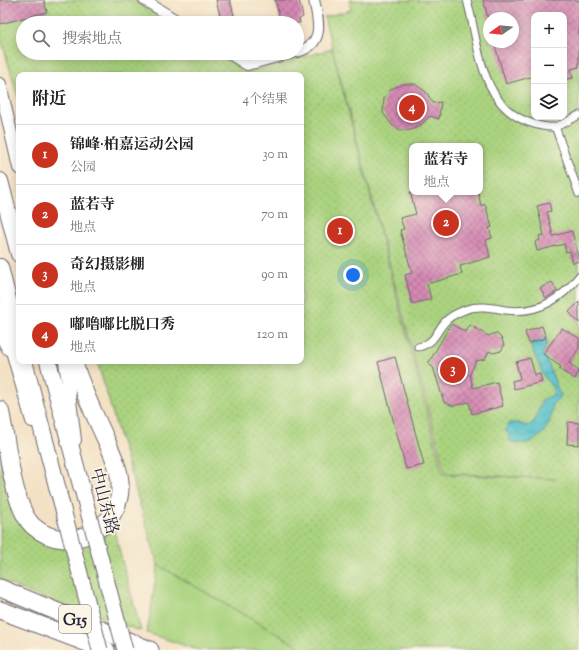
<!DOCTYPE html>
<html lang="zh">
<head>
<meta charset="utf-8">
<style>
	body { margin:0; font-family:"Sorts Mill Goudy","Noto Serif SC",serif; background:#f6f6f6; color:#222 }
	.controls { position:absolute; right:12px; top:12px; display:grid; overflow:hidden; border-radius:8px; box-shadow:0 2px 10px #0003 }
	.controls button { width:36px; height:36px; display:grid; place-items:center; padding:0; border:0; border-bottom:1px solid #e0e0e0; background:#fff; color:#222; font:20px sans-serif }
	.compass { position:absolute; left:483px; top:12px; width:36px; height:36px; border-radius:50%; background:#fff; box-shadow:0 2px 10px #0003; rotate:255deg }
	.you { position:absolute; left:353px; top:275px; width:14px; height:14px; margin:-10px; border:3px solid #fff; border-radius:50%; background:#1a73e8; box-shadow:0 0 0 6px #1a73e833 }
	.badge { display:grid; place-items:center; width:26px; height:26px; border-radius:50%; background:#c8321e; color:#fff; font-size:13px; font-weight:700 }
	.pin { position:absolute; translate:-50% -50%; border:2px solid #fff; box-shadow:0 1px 4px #0006 }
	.popup { position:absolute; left:409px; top:143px; width:74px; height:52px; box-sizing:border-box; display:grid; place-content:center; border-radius:8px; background:#fff; filter:drop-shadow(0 1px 3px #0005); font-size:13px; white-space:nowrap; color:#767676 }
	.popup b { font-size:15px; color:#222 }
	.popup::after { content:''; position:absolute; left:50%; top:100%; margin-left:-8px; border:8px solid transparent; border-top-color:#fff }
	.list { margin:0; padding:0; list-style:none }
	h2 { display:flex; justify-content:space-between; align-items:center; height:52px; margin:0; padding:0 16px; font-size:17px }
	h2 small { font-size:13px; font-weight:400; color:#767676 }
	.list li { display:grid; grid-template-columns:26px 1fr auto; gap:12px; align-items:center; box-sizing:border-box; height:60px; padding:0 16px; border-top:1px solid #e0e0e0 }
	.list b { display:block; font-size:15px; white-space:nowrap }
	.list p { margin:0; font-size:13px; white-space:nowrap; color:#767676 }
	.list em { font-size:13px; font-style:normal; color:#767676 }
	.icon { flex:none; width:22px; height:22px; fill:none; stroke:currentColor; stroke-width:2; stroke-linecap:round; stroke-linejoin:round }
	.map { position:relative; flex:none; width:579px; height:650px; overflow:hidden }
	.search { position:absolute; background:#fff; box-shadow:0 2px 10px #0003; left:16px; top:16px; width:288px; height:44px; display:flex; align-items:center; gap:10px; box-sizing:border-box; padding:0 14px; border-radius:22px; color:#767676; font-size:15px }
	.panel { position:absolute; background:#fff; box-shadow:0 2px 10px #0003; left:16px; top:72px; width:288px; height:292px; border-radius:8px }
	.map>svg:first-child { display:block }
	.grass { fill:#aad37f; stroke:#667a5d }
	.park { fill:url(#park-dots); stroke:#667a5d; fill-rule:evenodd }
	.water { fill:url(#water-waves); stroke:#3a7182 }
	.building { fill:url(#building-cross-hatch) }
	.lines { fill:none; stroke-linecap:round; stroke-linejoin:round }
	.pedestrian-casing { stroke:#6b656b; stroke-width:9 }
	.minor-casing { stroke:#6b656b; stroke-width:12 }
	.tertiary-casing { stroke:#6b656b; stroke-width:14 }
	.trunk-casing { stroke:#6b656b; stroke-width:18 }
	.motorway-casing { stroke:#6b656b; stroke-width:19 }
	.pedestrian { stroke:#fff; stroke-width:7 }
	.minor { stroke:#fff; stroke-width:10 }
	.tertiary { stroke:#fff; stroke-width:12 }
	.trunk { stroke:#fff; stroke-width:16 }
	.motorway { stroke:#fff; stroke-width:17 }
	.primary-bridge-casing { stroke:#6b656b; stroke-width:17; stroke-linecap:butt }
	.primary-bridge { stroke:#fff; stroke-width:15 }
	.labels { text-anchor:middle; stroke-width:3.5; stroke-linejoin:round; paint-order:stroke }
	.shield { fill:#fcf5e5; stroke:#63616e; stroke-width:1 }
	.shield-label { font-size:16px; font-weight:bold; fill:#22223b }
	.street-label { font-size:17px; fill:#22223b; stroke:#fcf5e5 }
</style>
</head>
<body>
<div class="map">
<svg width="579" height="650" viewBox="0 0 579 650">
	<defs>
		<pattern id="park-dots" width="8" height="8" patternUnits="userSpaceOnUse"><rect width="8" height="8" fill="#aad37f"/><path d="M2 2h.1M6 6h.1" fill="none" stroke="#92b56f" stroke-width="1.8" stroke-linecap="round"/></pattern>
		<pattern id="water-waves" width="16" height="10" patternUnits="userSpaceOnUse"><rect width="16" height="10" fill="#53c0c9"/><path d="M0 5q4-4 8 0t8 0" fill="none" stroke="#449ca4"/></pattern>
		<pattern id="building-cross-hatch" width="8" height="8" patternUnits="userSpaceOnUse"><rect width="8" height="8" fill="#d58ab3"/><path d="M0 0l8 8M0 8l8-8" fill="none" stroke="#ac7093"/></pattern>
	</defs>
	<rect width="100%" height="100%" fill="#fcf5e5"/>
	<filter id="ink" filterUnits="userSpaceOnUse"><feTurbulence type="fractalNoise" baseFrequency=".025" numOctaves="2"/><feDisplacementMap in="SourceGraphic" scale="8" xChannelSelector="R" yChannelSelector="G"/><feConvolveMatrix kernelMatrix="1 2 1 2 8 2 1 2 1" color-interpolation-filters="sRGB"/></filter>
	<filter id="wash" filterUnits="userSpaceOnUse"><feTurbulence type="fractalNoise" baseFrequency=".012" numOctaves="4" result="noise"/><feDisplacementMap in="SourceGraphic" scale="16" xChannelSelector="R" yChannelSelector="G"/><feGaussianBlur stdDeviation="0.9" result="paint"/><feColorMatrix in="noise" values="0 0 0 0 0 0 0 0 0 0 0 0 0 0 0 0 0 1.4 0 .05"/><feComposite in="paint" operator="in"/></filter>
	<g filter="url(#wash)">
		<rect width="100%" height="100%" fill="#f3e1c4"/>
		<path class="grass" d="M158 565 305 650H198L147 633Z"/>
		<g class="park">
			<path d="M0 0H133L170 23H23V53H217L247 72 332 49 443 474 556 479 445 473 324 17 351 10 349 0H579V650H305L158 565 97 361H301V75H19V101L0 35ZM534 15H564V117H534ZM489 18H513V42H489ZM412 146H480V192H412Z"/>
			<path d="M0 441 33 536 47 545 59 547 114 530 141 631 42 598 0 580Z"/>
		</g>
		<path class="water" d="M546 338 547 343 543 353C551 367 554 382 561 396L552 405C554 428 532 453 508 440L509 433 505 431 509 423H518L528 426 534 422 542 400 553 395 554 390 543 375 530 344Z"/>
		<g id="blocks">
			<g class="building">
				<path d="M0 0H44L47 12 0 24Z"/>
				<path d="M216 0H230L236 23H222Z"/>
				<path d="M275 0H299L303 17 299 19 300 23H281Z"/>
				<path d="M483 0H579V67L571 69 573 78 564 80V15H534V76L506 84 494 42H513V18H488Z"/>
				<path d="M403 84H415L426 92 433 103 441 102 439 119 430 116 420 126 411 130H400L392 125 383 113 384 98 391 89Z"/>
				<path d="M410 192H478L481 206 485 204 492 227 489 228 492 238 486 240 490 257 460 266 462 274 427 284 431 299 412 304 405 275 412 273 400 230 404 229 400 218 416 214Z"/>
				<path d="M549 203 551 211 547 212 553 236 572 231 579 261 573 263 570 251 566 252 564 244 537 251 535 242 540 240 539 236 544 235 537 206Z"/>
				<path d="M552 282 557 291 546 298 540 288Z"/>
				<path d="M579 302V323L569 312Z"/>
				<path d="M451 324 466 332 470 325 488 336 496 333 502 339 504 346 501 351 493 353 489 351 485 359 476 361 470 374 473 388 497 382 503 406 472 414 469 402 453 406 444 402 433 367 428 364Z"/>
				<path d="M542 326 546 338 529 343 525 332Z"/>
				<path d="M562 328 579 338V348L569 363 579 371 575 379 559 369 561 367 543 354Z"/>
				<path d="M395 357 424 465 406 469 378 362Z"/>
				<path d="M530 358 535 375 540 374 542 382 514 389 512 381 520 379 516 362Z"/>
				<path d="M568 422 579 423V445L567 444Z"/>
			</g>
		</g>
	</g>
	<g filter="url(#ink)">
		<use href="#blocks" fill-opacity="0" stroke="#6b656b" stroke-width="1"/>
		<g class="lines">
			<defs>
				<g id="pedestrian">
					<path d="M467 0C479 42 479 104 528 122 554 131 556 128 579 115"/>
					<path d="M556 129 579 194"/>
					<path d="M418 347C438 342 435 330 448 319 452 315 462 311 467 309 480 305 493 308 506 310 538 314 561 300 579 276"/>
				</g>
				<g id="minor">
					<path d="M144 0 181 23"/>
					<path d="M297 52C325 44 319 22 314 0"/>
					<path d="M228 53 247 65 292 53"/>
				</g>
				<g id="tertiary">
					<path d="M0 84 19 168"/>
					<path d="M0 309 32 421"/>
					<path d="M65 361 75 440"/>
				</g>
				<g id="trunk">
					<path d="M0 181 19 254"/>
					<path d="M0 267 19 344"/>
					<path d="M24 361 59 494"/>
					<path d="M48 361 82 489"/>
				</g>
				<g id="motorway">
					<path d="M0 329 10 347"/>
					<path d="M0 410C7 439 12 507 33 526 68 557 123 529 120 483 119 465 109 447 102 431 91 408 81 385 73 361"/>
					<path d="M0 588 150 650"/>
					<path d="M0 610 106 650"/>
				</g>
			</defs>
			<use href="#pedestrian" class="pedestrian-casing"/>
			<use href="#minor" class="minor-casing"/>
			<use href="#tertiary" class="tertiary-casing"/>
			<use href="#trunk" class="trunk-casing"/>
			<use href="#motorway" class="motorway-casing"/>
			<use href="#pedestrian" class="pedestrian"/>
			<use href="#minor" class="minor"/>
			<use href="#tertiary" class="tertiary"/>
			<use href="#trunk" class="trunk"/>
			<use href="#motorway" class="motorway"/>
			<defs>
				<g id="primary-bridge">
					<path d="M82 489 125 650"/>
					<path d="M59 494 100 650"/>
				</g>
			</defs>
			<use href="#primary-bridge" class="primary-bridge-casing"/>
			<use href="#primary-bridge" class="primary-bridge"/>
		</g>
	</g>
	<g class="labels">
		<rect class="shield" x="59" y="605" width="32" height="28" rx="3"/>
		<g class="shield-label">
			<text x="75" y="625">G15</text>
		</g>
		<g class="street-label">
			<text transform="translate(105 501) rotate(75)" y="6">中山东路</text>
		</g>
	</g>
</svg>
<div class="controls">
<button>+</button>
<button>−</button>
<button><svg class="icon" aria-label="layers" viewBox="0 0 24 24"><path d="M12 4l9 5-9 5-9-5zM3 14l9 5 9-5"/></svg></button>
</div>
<svg class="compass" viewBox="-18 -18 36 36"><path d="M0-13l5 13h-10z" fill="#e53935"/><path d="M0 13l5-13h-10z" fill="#767676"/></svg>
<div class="you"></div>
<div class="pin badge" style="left:340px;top:231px">1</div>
<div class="pin badge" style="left:446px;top:223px">2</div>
<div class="popup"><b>蓝若寺</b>地点</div>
<div class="pin badge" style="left:453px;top:370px">3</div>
<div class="pin badge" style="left:412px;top:108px">4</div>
<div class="search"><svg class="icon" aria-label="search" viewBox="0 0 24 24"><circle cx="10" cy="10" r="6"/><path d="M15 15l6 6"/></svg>搜索地点</div>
<section class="panel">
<h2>附近<small>4个结果</small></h2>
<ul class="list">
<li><span class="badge">1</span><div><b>锦峰·柏嘉运动公园</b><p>公园</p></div><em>30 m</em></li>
<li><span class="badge">2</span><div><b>蓝若寺</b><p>地点</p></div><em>70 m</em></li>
<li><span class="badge">3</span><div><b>奇幻摄影棚</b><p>地点</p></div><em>90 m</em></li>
<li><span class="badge">4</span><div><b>嘟噜嘟比脱口秀</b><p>地点</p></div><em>120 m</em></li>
</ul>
</section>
</div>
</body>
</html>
